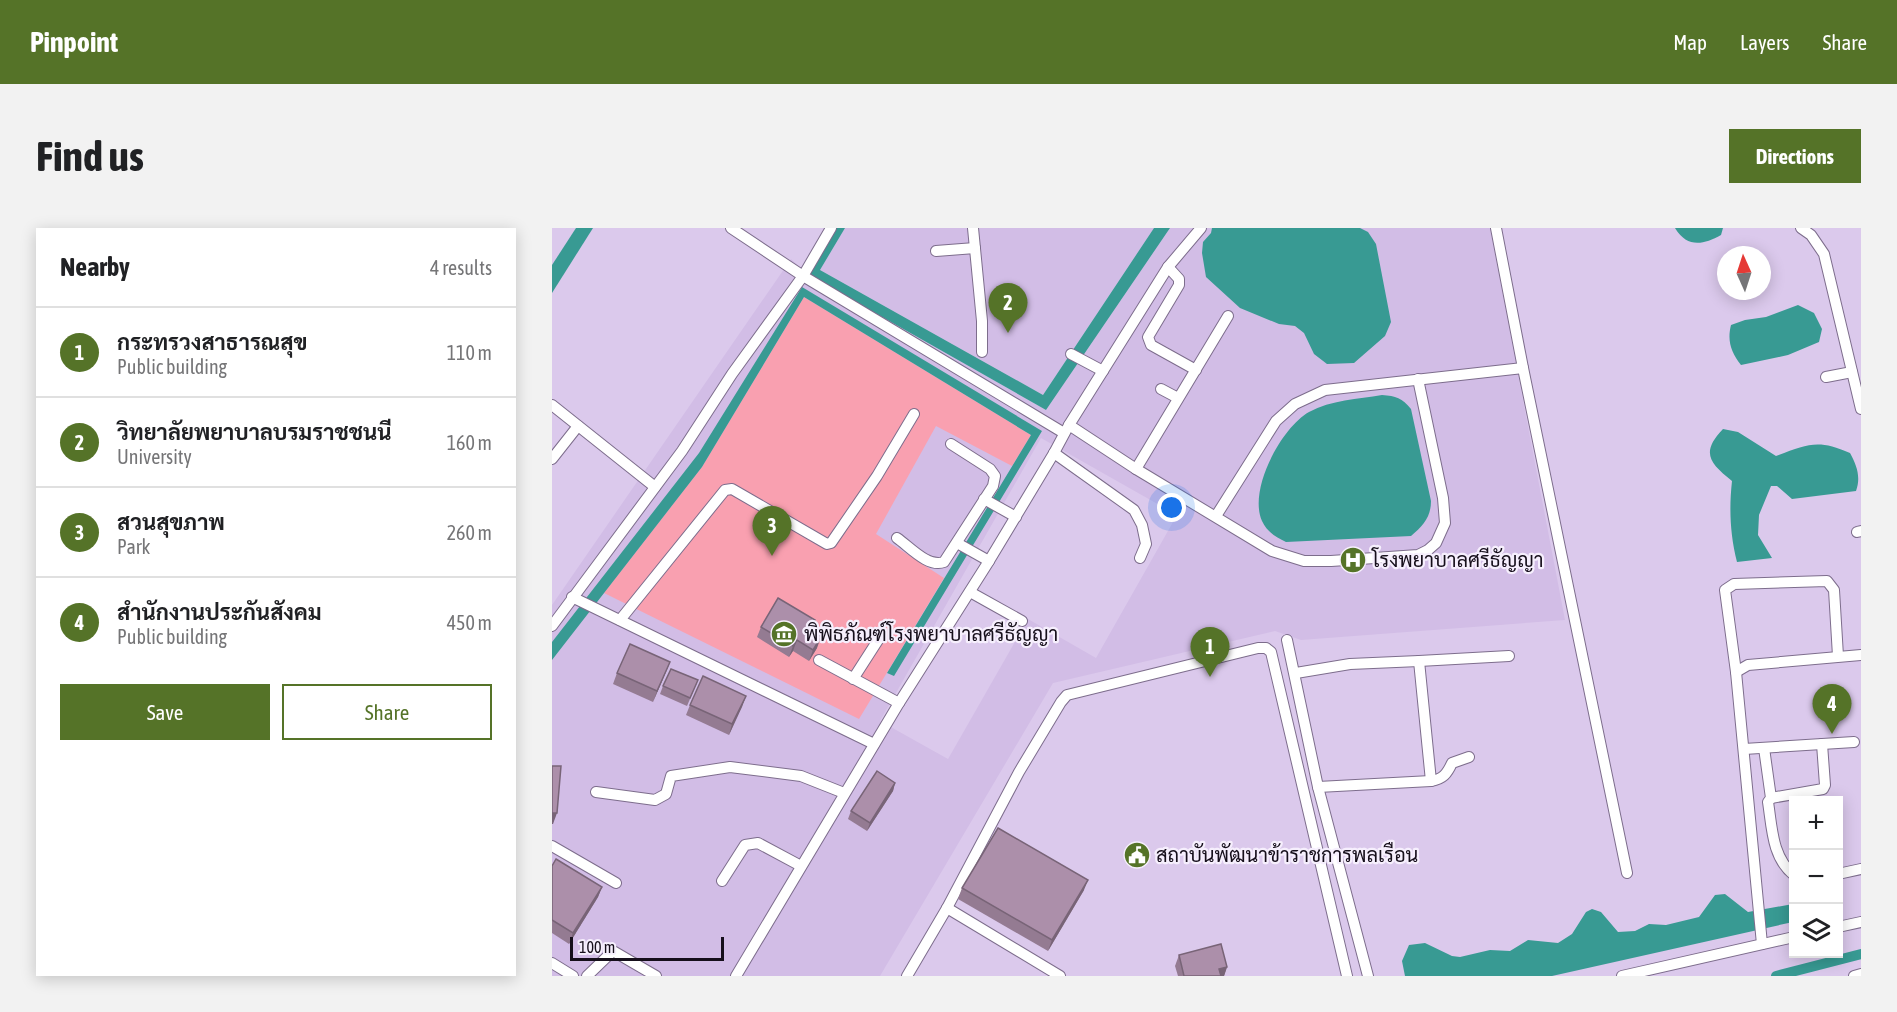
<!DOCTYPE html>
<html lang="en">
<head>
<meta charset="utf-8">
<style>
	body { margin:0; font-family:"Asap Condensed",Sarabun,sans-serif; background:#f2f2f2; color:#202124 }
	.controls { position:absolute; right:18px; bottom:18px; display:grid; overflow:hidden; border-radius:0px; box-shadow:0 3px 15px #0003 }
	.controls button { width:54px; height:54px; display:grid; place-items:center; padding:0; border:0; border-bottom:2px solid #e0e0e0; background:#fff; color:#202124; font:30px sans-serif }
	.compass { position:absolute; left:1165px; top:18px; width:54px; height:54px; border-radius:50%; background:#fff; box-shadow:0 3px 15px #0003; rotate:357deg }
	.scale { position:absolute; left:18px; bottom:15px; width:154px; box-sizing:border-box; padding-left:6px; border:3px solid #160f1b; border-top:0; font-size:16px; line-height:21px; white-space:nowrap; color:#160f1b; -webkit-text-stroke:4px #f6effd; paint-order:stroke }
	.you { position:absolute; left:620px; top:280px; width:21px; height:21px; margin:-15px; border:4px solid #fff; border-radius:50%; background:#1a73e8; box-shadow:0 0 0 9px #1a73e833 }
	.badge { display:grid; place-items:center; width:39px; height:39px; border-radius:50%; background:#557328; color:#fff; font-size:20px; font-weight:700 }
	.pin { position:absolute; translate:-50% -50px; filter:drop-shadow(0 2px 3px #0008) }
	.pin::after { content:''; position:absolute; top:32px; width:21px; height:18px; background:inherit; clip-path:polygon(0 0,100% 0,50% 100%) }
	.list { margin:0; padding:0; list-style:none }
	h2 { display:flex; justify-content:space-between; align-items:center; height:78px; margin:0; padding:0 24px; font-size:26px }
	h2 small { font-size:20px; font-weight:400; color:#757577 }
	.list li { display:grid; grid-template-columns:39px 1fr auto; gap:18px; align-items:center; box-sizing:border-box; height:90px; padding:0 24px; border-top:2px solid #e0e0e0 }
	.list b { display:block; font-size:22px; white-space:nowrap }
	.list p { margin:0; font-size:20px; white-space:nowrap; color:#757577 }
	.list em { font-size:20px; font-style:normal; color:#757577 }
	.actions { display:flex; gap:12px; padding:18px 24px }
	.actions a { flex:1; padding:14px 0; border:2px solid #557328; border-radius:0px; text-align:center; font-size:21px; color:#557328 }
	.actions .main { background:#557328; color:#fff }
	.icon { flex:none; width:33px; height:33px; fill:none; stroke:currentColor; stroke-width:2; stroke-linecap:round; stroke-linejoin:round }
	.map { position:relative; flex:none; width:1309px; height:748px; overflow:hidden; border-radius:0px }
	header { display:flex; align-items:center; gap:36px; box-sizing:border-box; height:84px; padding:0 30px; background:#557328; color:#fff }
	header strong { font-size:28px }
	nav { display:flex; gap:33px; margin-inline-start:auto; font-size:21px }
	.intro { display:flex; align-items:center; justify-content:space-between; box-sizing:border-box; height:144px; padding:0 36px }
	h1 { margin:0; font-size:42px }
	.button { padding:15px 27px; border-radius:0px; background:#557328; color:#fff; font-size:21px; font-weight:700 }
	main { display:flex; gap:36px; padding:0 36px }
	aside { flex:1; background:#fff; border-radius:0px; box-shadow:0 3px 15px #0003 }
	.map>svg:first-child { display:block }
	.built { fill:#d2bde6; fill-rule:evenodd }
	.green { fill:#f9a0b0 }
	.water { fill:#389a93 }
	.lines { fill:none; stroke-linecap:round; stroke-linejoin:round }
	.canal { stroke:#389a93; stroke-width:10 }
	.minor-casing { stroke:#7d6d8c; stroke-width:12 }
	.minor { stroke:#fff; stroke-width:10 }
	.wall { fill:#947b92 }
	.shaded-wall { fill:#786477 }
	.building { fill:#ac8faa; stroke:#786477; stroke-width:1.5 }
	.labels { text-anchor:middle; stroke-width:4.5; stroke-linejoin:round; paint-order:stroke }
	.poi-label { font-size:20px; fill:#160f1b; stroke:#f6effd; text-anchor:start }
</style>
</head>
<body>
<header>
<strong>Pinpoint</strong>
<nav><a>Map</a><a>Layers</a><a>Share</a></nav>
</header>
<div class="intro"><h1>Find us</h1><a class="button">Directions</a></div>
<main>
<aside>
<h2>Nearby<small>4 results</small></h2>
<ul class="list">
<li><span class="badge">1</span><div><b>กระทรวงสาธารณสุข</b><p>Public building</p></div><em>110 m</em></li>
<li><span class="badge">2</span><div><b>วิทยาลัยพยาบาลบรมราชชนนี</b><p>University</p></div><em>160 m</em></li>
<li><span class="badge">3</span><div><b>สวนสุขภาพ</b><p>Park</p></div><em>260 m</em></li>
<li><span class="badge">4</span><div><b>สำนักงานประกันสังคม</b><p>Public building</p></div><em>450 m</em></li>
</ul>
<div class="actions"><a class="main">Save</a><a>Share</a></div>
</aside>
<div class="map">
<svg width="1309" height="748" viewBox="0 0 1309 748">
	<rect width="100%" height="100%" fill="#dbc9ec"/>
	<g class="built">
		<path d="M293 0H602L491 167 268 42Z"/>
		<path d="M618 0H938L1013 392 749 412 723 403 501 455 328 748H0V377L239 31 256 47 494 182ZM489 210 625 287 544 430 476 391 396 531 328 493Z"/>
	</g>
	<path class="green" d="M252 69 479 207 460 238 384 198 324 306 392 350 307 491 52 365 150 239Z"/>
	<g class="water">
		<path d="M24 0H41L0 65V37Z"/>
		<path d="M284 0H293L268 42 491 167 602 0H618L494 182 256 47Z"/>
		<path d="M660 0H808L816 4 824 16 839 94 833 108 802 135 775 136 762 126 752 105 743 98 727 96 688 80 654 49 650 25 651 14 659 5Z"/>
		<path d="M1123 0H1171L1169 7C1151 17 1135 20 1123 0Z"/>
		<path d="M250 59 490 203 342 448 335 445 479 207 252 69 150 239 0 432V414L147 225Z"/>
		<path d="M1246 77 1262 85 1270 101 1267 114 1236 127 1189 137C1179 124 1175 113 1179 97L1193 92 1214 89Z"/>
		<path d="M830 167C844 168 850 170 859 181L879 273C879 289 871 298 859 308L734 314C724 309 715 304 710 293 696 262 729 200 757 184 779 172 806 171 830 167Z"/>
		<path d="M1171 201 1186 204 1224 228C1256 216 1266 211 1298 225 1305 238 1309 249 1304 263L1240 271 1225 258H1219L1207 287 1206 307 1220 330 1185 334C1178 306 1177 281 1180 253 1158 235 1148 225 1171 201Z"/>
		<path d="M1173 666 1196 684 1241 676V694L1000 748H853L850 733 857 717 873 715 900 728 908 729 938 722 958 723 976 712 1006 715 1020 706 1034 684 1040 681 1049 684 1066 704 1083 703 1097 696 1114 697 1147 689 1163 667Z"/>
	</g>
	<g class="lines">
		<path class="canal" d="M1224 748 1309 726"/>
		<defs>
			<g id="minor">
				<path d="M179 0 251 48 512 205"/>
				<path d="M421 0 430 93V124"/>
				<path d="M944 0 971 140 1075 645"/>
				<path d="M1249 0 1259 7 1272 26 1309 181"/>
				<path d="M384 23 423 20"/>
				<path d="M616 39 627 51V57L596 109 599 117 644 142"/>
				<path d="M519 126 551 143"/>
				<path d="M1274 149 1300 144"/>
				<path d="M609 161 626 170"/>
				<path d="M0 177 103 259"/>
				<path d="M517 197 584 241 720 323 752 333H779L866 327 876 322 884 315 893 295 891 270 866 151"/>
				<path d="M502 225 582 282 590 297 594 316 588 330"/>
				<path d="M0 231 26 198"/>
				<path d="M584 241 676 88"/>
				<path d="M432 271 464 289"/>
				<path d="M664 288 724 193 743 176 773 162 971 140"/>
				<path d="M1305 304 1309 303"/>
				<path d="M345 310C358 319 376 340 392 334L441 258 443 248 438 241 399 216"/>
				<path d="M405 315 437 333"/>
				<path d="M418 364 470 393"/>
				<path d="M20 369 322 516"/>
				<path d="M68 392 173 262 180 261 275 316 279 315 325 248 362 186"/>
				<path d="M0 398 130 223 180 146 251 48 279 0"/>
				<path d="M735 412 766 559 816 748"/>
				<path d="M267 432 347 475"/>
				<path d="M867 433 957 428"/>
				<path d="M1184 444 1196 437 1309 427"/>
				<path d="M744 445 798 436 867 433 879 553"/>
				<path d="M301 451 328 409"/>
				<path d="M1212 520 1219 570 1216 574C1220 599 1220 630 1242 647"/>
				<path d="M1192 521 1302 514"/>
				<path d="M766 559 879 553C891 551 895 546 900 535L917 529"/>
				<path d="M44 564 103 572 114 566 119 548 178 539 249 548 292 565"/>
				<path d="M1219 570 1271 561 1273 557 1270 516"/>
				<path d="M0 618 64 655"/>
				<path d="M1286 646 1309 641"/>
				<path d="M170 653 193 617 206 615 249 638"/>
				<path d="M395 680 508 748"/>
				<path d="M1286 699 1309 694"/>
				<path d="M1210 716 1184 444 1173 362 1182 356 1275 353 1282 362 1286 428"/>
				<path d="M0 735 21 748"/>
				<path d="M35 748 61 723 104 748"/>
				<path d="M184 748 347 475 437 333 502 225 517 197 616 39 649 0"/>
				<path d="M355 748 395 680 467 544 509 474 515 467 706 420H714L719 424 795 748"/>
				<path d="M1070 748 1242 709"/>
				<path d="M1302 748 1309 746"/>
			</g>
		</defs>
		<use href="#minor" class="minor-casing"/>
		<use href="#minor" class="minor"/>
	</g>
	<g class="wall">
		<path d="M209 399 258 402 265 420 257 433 241 423 237 429 205 409Z"/>
		<path d="M118 434 101 474 61 456 65 445Z"/>
		<path d="M146 452 135 478 108 466 111 458Z"/>
		<path d="M194 468 177 507 134 487 138 477Z"/>
		<path d="M343 555 341 563 315 603 296 591 299 583Z"/>
		<path d="M0 638 50 659 46 669 17 716 0 705Z"/>
		<path d="M410 660 532 662 496 723 406 671Z"/>
		<path d="M627 727 675 739 672 748H626L623 738Z"/>
	</g>
	<g class="shaded-wall">
		<path d="M269 409 265 420 257 433 261 422Z"/>
		<path d="M245 412 241 423 237 429 241 418Z"/>
		<path d="M118 434 114 444 101 474 105 463Z"/>
		<path d="M194 468 190 479 177 507 180 496Z"/>
		<path d="M343 555 341 563 315 603 318 595Z"/>
		<path d="M0 585H5L1 596H0Z"/>
		<path d="M536 652 532 662 496 723 500 712Z"/>
		<path d="M50 659 46 669 17 716 21 705Z"/>
		<path d="M675 739 672 748H665L667 741Z"/>
	</g>
	<g class="building">
		<path d="M226 370 263 392 257 401 269 409 261 422 245 412 241 418 209 399Z"/>
		<path d="M78 416 118 434 105 463 65 445Z"/>
		<path d="M119 441 146 452 138 470 111 458Z"/>
		<path d="M151 448 194 468 180 496 138 477Z"/>
		<path d="M0 538H9L5 585H0Z"/>
		<path d="M325 543 343 555 318 595 299 583Z"/>
		<path d="M446 600 536 652 500 712 410 660Z"/>
		<path d="M4 631 50 659 21 705 0 692V638Z"/>
		<path d="M669 716 675 739 667 741 669 748H632L627 727Z"/>
	</g>
	<defs>
		<symbol id="hospital-disc" viewBox="-11 -11 22 22"><circle r="9.5" fill="#557328" stroke="#f6effd"/><path d="M-5-5h3v3.5h4V-5h3V5h-3V1.5h-4V5h-3Z" fill="#fff"/></symbol>
		<symbol id="museum-disc" viewBox="-11 -11 22 22"><circle r="9.5" fill="#557328" stroke="#f6effd"/><path d="M0-6L6-3V-2H-6V-3ZM-5-1h2V3h-2ZM-1-1h2V3h-2ZM3-1h2V3H3ZM-6 4H6V6H-6Z" fill="#fff"/></symbol>
		<symbol id="civic-disc" viewBox="-11 -11 22 22"><circle r="9.5" fill="#557328" stroke="#f6effd"/><path d="M-.6-6.5H3V-4.5H.6V-3L4-1V1h2V6H-6V1h2V-1L-.6-3ZM-1.2 2.5V6h2.4V2.5Z" fill="#fff"/></symbol>
	</defs>
	<g fill-rule="evenodd">
		<use href="#hospital-disc" x="786" y="317" width="30" height="30"/>
		<use href="#museum-disc" x="217" y="391" width="30" height="30"/>
		<use href="#civic-disc" x="570" y="612" width="30" height="30"/>
	</g>
	<g class="labels">
		<g class="poi-label">
			<text x="820" y="339">โรงพยาบาลศรีธัญญา</text>
			<text x="252" y="413">พิพิธภัณฑ์โรงพยาบาลศรีธัญญา</text>
			<text x="604" y="634">สถาบันพัฒนาข้าราชการพลเรือน</text>
		</g>
	</g>
</svg>
<div class="controls">
<button>+</button>
<button>−</button>
<button><svg class="icon" aria-label="layers" viewBox="0 0 24 24"><path d="M12 4l9 5-9 5-9-5zM3 14l9 5 9-5"/></svg></button>
</div>
<svg class="compass" viewBox="-18 -18 36 36"><path d="M0-13l5 13h-10z" fill="#e53935"/><path d="M0 13l5-13h-10z" fill="#757577"/></svg>
<div class="scale">100 m</div>
<div class="you"></div>
<div class="pin badge" style="left:658px;top:449px">1</div>
<div class="pin badge" style="left:456px;top:105px">2</div>
<div class="pin badge" style="left:220px;top:328px">3</div>
<div class="pin badge" style="left:1280px;top:506px">4</div>
</div>
</main>
</body>
</html>
